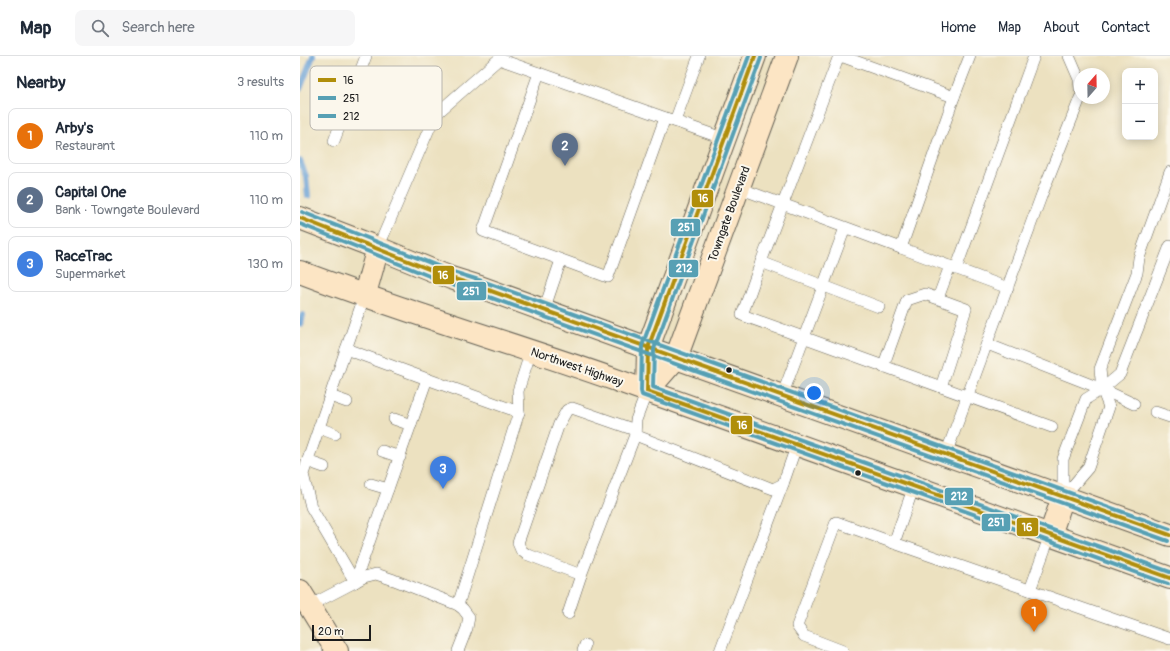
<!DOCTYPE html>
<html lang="en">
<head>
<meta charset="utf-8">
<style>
	body { margin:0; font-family:Pangolin,sans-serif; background:#f6f6f7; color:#1f2937 }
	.controls { position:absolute; right:12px; top:12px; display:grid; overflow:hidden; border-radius:8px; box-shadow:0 2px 10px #0003 }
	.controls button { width:36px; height:36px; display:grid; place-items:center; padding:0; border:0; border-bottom:1px solid #e0e1e3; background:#fff; color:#1f2937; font:20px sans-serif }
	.compass { position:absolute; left:774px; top:12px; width:36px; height:36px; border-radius:50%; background:#fff; box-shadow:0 2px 10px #0003; rotate:20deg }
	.scale { position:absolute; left:12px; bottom:10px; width:59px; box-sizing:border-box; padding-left:4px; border:2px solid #1c1c1c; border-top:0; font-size:11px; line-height:14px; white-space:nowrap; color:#1c1c1c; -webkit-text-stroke:3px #fbf7ec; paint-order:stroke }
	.you { position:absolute; left:514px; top:337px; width:14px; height:14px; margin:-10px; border:3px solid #fff; border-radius:50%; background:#1a73e8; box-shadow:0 0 0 6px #1a73e833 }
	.badge { display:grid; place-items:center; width:26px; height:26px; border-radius:50%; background:#c8321e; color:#fff; font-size:13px; font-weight:700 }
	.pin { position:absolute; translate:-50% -33px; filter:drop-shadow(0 1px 2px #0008) }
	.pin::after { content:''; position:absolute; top:21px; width:14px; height:12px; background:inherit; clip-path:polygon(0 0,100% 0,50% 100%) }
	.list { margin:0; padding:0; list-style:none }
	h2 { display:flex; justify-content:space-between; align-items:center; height:52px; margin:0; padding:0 16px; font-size:17px }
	h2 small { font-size:13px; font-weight:400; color:#747a83 }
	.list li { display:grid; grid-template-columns:26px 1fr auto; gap:12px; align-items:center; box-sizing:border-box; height:56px; margin:0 8px 8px; padding:0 8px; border:1px solid #e0e1e3; border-radius:8px }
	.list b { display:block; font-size:15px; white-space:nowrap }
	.list p { margin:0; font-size:13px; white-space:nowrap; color:#747a83 }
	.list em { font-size:13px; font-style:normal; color:#747a83 }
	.icon { flex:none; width:22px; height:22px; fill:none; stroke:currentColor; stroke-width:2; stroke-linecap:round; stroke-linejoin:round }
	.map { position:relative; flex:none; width:870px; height:595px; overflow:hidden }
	header { display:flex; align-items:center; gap:24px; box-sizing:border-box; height:56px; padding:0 20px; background:#fff; border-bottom:1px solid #e0e1e3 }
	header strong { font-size:19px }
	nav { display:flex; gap:22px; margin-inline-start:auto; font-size:14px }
	.search { width:280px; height:36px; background:#f6f6f7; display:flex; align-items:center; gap:10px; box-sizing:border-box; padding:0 14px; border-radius:8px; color:#747a83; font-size:15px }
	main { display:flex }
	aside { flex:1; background:#fff }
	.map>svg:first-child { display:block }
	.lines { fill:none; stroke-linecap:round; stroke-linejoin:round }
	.stream { stroke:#659ed4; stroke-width:6 }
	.lane-casing { stroke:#656155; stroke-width:12 }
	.secondary-casing { stroke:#656155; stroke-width:24 }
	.lane { stroke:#fff; stroke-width:11 }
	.secondary { stroke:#fce5c4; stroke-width:22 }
	.bus-1-casing { stroke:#fbf7ec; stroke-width:7 }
	.bus-2-casing { stroke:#fbf7ec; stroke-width:7 }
	.bus-3-casing { stroke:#fbf7ec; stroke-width:7 }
	.bus-1 { stroke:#b08e0a; stroke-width:4 }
	.bus-2 { stroke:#57a0b4; stroke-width:4 }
	.bus-3 { stroke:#57a0b4; stroke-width:4 }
	.bus-dot { fill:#1c1c1c; stroke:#fbf7ec; stroke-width:1.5 }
	.labels { text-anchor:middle; stroke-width:4; stroke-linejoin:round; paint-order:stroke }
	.street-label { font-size:12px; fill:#1c1c1c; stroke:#fbf7ec }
	.key { fill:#fbf7ec; stroke:#b8b5ae; stroke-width:1 }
	.key-label { font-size:11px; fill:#1c1c1c }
	.line-badge { stroke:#fbf7ec; stroke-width:1.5 }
	.badge-label { font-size:11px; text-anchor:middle; font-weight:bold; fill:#fff }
</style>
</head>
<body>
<header>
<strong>Map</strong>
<div class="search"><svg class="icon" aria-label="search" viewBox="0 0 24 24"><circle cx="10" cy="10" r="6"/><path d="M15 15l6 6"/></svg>Search here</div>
<nav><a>Home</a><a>Map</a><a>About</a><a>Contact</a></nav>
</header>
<main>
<aside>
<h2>Nearby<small>3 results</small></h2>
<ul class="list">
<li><span class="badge" style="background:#e8710a">1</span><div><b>Arby's</b><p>Restaurant</p></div><em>110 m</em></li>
<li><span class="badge" style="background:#5c6f8a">2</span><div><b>Capital One</b><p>Bank · Towngate Boulevard</p></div><em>110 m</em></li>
<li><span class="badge" style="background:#3f7fe0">3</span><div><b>RaceTrac</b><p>Supermarket</p></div><em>130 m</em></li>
</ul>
</aside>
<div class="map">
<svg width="870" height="595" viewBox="0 0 870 595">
	<rect width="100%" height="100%" fill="#fbf7ec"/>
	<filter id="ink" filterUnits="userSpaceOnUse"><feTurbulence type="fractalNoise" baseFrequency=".025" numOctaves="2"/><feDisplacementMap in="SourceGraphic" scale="8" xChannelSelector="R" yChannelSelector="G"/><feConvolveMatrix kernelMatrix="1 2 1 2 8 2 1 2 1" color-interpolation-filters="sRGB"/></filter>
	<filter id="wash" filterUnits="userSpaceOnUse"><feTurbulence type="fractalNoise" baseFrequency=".012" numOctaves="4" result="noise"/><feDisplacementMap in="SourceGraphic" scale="16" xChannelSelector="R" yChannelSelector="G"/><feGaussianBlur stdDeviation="0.9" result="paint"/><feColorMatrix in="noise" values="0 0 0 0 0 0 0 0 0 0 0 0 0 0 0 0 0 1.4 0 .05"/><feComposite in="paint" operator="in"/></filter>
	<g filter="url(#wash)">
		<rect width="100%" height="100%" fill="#ece1c0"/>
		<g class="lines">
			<g class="stream">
				<path d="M0 33 13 0"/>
				<path d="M0 105 6 120 8 140"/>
				<path d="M0 268 3 259"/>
			</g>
		</g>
	</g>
	<g filter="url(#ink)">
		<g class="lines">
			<defs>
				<g id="lane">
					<path d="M539 0 461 206 579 251"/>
					<path d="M769 0 779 23 780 33"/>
					<path d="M239 17 183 175 308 221 365 62"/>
					<path d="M56 27 135 59 78 192"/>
					<path d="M654 41 670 0"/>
					<path d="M135 59 199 3 425 83"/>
					<path d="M375 65 399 0"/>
					<path d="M34 85 66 0"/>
					<path d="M439 132 601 192 654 41 541 0"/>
					<path d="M601 192 708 232"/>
					<path d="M461 206 442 259C545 297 649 333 752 371"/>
					<path d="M656 213 734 0"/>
					<path d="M638 242 650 210"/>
					<path d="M244 254 261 204"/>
					<path d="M687 288 802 333 834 348"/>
					<path d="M46 293 127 323 55 526"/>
					<path d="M583 311 607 244 625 238 666 253 641 331"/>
					<path d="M127 323 219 356 218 335 231 295"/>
					<path d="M347 335 336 364 335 379 473 433 483 428 497 388"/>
					<path d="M30 340 47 346"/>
					<path d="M482 340 545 172"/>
					<path d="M855 356 870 361"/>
					<path d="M94 363 111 369"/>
					<path d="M19 372 35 378"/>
					<path d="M82 395 100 401"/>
					<path d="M646 398 742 138 780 42"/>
					<path d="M7 405 24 411"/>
					<path d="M71 428 88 433"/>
					<path d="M614 430 594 487 870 583"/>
					<path d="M763 441 788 412 809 351 802 333 800 313 837 217 839 202 870 116"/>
					<path d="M763 441V403L786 343 802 333 820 318 870 190"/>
					<path d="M281 519 226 498 221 494 218 487 259 368 267 354 272 352 335 374"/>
					<path d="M55 526 64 521 76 518 94 524 158 549 163 553 169 561 167 572 158 595"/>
					<path d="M730 534 750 479"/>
					<path d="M158 549 219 356"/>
					<path d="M9 550 55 526 11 451 3 418 64 241"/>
					<path d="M268 558 281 519 335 379"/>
					<path d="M283 595 285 589"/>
					<path d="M420 595 483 428"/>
					<path d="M543 595 504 580 497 570 536 466 594 487"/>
				</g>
				<g id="secondary">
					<path d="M0 162 78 192 151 222 180 231 348 292 870 479"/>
					<path d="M0 216C104 256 211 287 316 324 501 389 685 457 870 522"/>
					<path d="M64 241 78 192"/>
					<path d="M347 335 376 302 487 0"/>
					<path d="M347 335 348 292 455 0"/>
					<path d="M750 479 763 441"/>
					<path d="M0 535 37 595"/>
				</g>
			</defs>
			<use href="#lane" class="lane-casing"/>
			<use href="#secondary" class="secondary-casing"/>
			<use href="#lane" class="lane"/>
			<use href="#secondary" class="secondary"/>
			<defs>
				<g id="bus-1">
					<path d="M455 0 348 292 347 335 870 522"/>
					<path d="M0 162 151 222 180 231 870 479"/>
				</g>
				<g id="bus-2">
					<path d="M449 0 342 290 341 335 342 339 868 528"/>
					<path d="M0 168 149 228 178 237 868 485"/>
				</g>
				<g id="bus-3">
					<path d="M461 2 354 293 353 331 870 516"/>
					<path d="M2 156 153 216 182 225 870 473"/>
				</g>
			</defs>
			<use href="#bus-1" class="bus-1-casing"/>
			<use href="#bus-2" class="bus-2-casing"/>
			<use href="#bus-3" class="bus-3-casing"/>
			<use href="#bus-1" class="bus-1"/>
			<use href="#bus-2" class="bus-2"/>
			<use href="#bus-3" class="bus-3"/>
		</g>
	</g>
	<g class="bus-dot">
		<circle cx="429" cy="314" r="3.5"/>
		<circle cx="558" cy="417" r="3.5"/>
	</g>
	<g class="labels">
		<g class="street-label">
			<text transform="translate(429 158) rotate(-70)" y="4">Towngate Boulevard</text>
			<text transform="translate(277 311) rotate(19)" y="4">Northwest Highway</text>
		</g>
	</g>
	<rect x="10" y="10" width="132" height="64" rx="6" class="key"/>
	<rect x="18" y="22" width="18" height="4" fill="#b08e0a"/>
	<rect x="18" y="40" width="18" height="4" fill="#57a0b4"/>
	<rect x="18" y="58" width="18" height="4" fill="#57a0b4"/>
	<g class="key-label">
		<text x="43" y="28">16</text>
		<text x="43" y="46">251</text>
		<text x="43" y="64">212</text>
	</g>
	<g class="line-badge">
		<rect x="391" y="133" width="23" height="19" rx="4" fill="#b08e0a"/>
		<rect x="370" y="162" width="31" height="19" rx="4" fill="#57a0b4"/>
		<rect x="368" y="203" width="31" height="19" rx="4" fill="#57a0b4"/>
		<rect x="132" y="209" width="23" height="20" rx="4" fill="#b08e0a"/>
		<rect x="156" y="225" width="31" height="20" rx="4" fill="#57a0b4"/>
		<rect x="430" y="359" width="23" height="20" rx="4" fill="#b08e0a"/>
		<rect x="644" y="431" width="30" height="19" rx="4" fill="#57a0b4"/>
		<rect x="681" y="457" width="30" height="19" rx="4" fill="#57a0b4"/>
		<rect x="716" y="461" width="23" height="20" rx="4" fill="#b08e0a"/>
	</g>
	<g class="badge-label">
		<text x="403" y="146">16</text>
		<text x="386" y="175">251</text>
		<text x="384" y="216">212</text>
		<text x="143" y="223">16</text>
		<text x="171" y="239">251</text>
		<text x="442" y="373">16</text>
		<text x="659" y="444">212</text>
		<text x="696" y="470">251</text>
		<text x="727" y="475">16</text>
	</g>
</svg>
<div class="controls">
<button>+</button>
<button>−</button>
</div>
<svg class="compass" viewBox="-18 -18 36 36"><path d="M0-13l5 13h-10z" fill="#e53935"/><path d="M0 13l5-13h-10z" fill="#747a83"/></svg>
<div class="scale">20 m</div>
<div class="you"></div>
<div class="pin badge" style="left:734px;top:576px;background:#e8710a">1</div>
<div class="pin badge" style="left:265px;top:110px;background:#5c6f8a">2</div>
<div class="pin badge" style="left:143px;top:433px;background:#3f7fe0">3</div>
</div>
</main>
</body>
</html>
